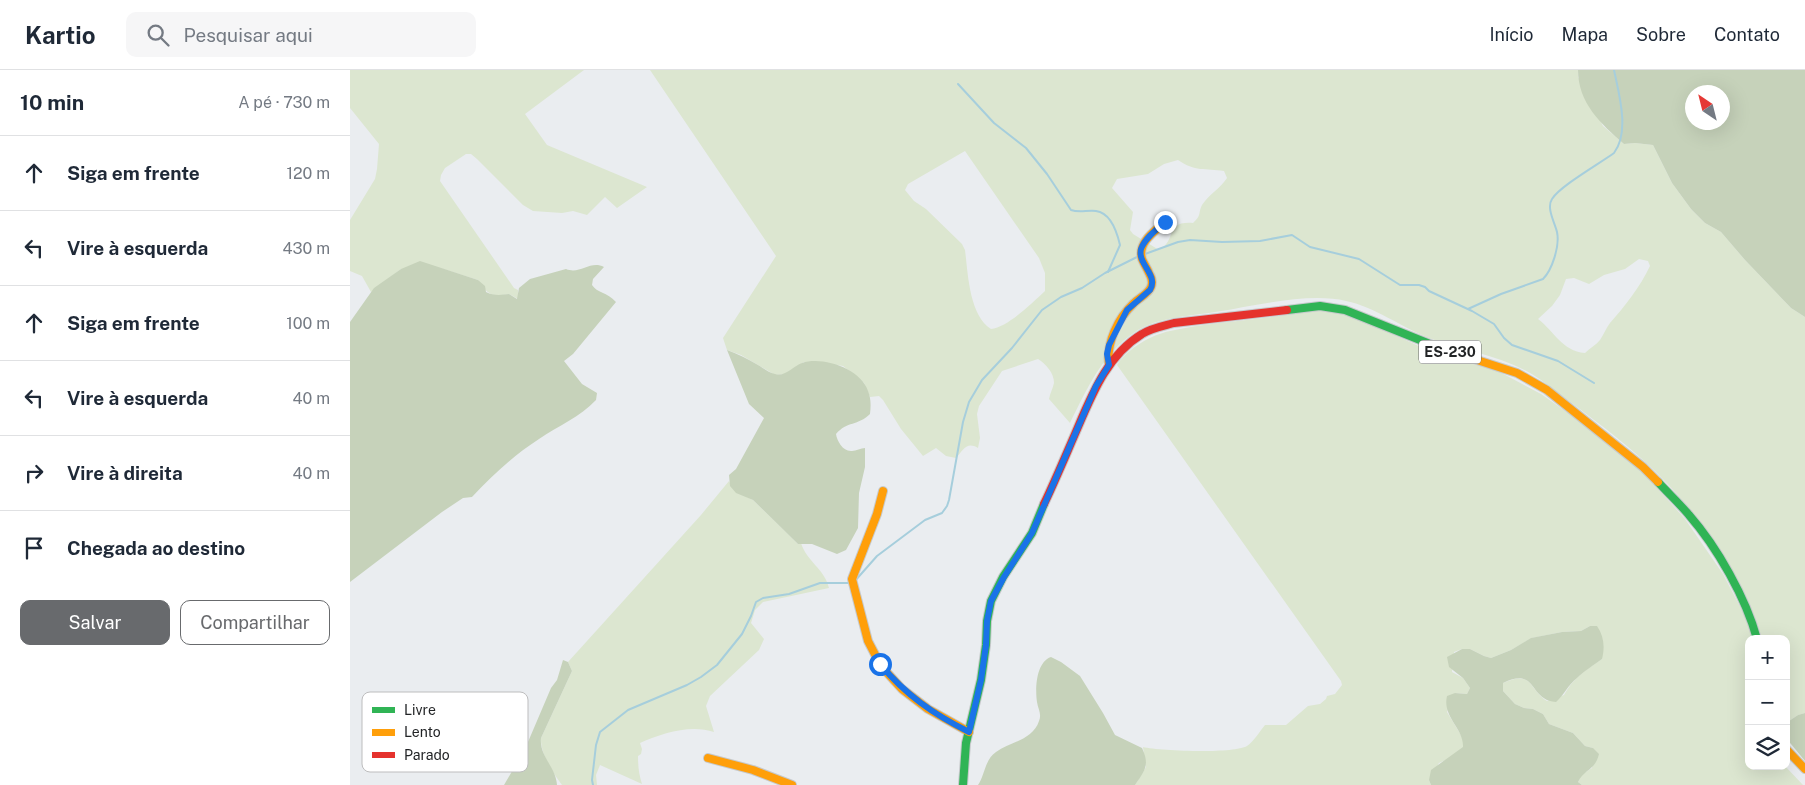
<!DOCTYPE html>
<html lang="pt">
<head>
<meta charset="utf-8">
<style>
	body { margin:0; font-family:"Public Sans",sans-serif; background:#f6f6f7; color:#1f2937 }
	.controls { position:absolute; right:15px; bottom:15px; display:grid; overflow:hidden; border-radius:10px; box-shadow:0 5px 20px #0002 }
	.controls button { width:45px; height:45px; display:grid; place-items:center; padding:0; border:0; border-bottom:1px solid #e0e1e3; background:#fff; color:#1f2937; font:25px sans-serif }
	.compass { position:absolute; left:1335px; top:15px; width:45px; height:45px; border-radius:50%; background:#fff; box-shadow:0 5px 20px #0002; rotate:325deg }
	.stop { position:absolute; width:15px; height:15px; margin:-11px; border:4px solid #1a73e8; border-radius:50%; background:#fff }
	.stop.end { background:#1a73e8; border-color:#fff; box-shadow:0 1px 5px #0008 }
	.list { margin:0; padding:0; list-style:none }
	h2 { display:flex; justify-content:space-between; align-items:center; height:65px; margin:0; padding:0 20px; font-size:21px }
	h2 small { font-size:16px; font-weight:400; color:#747a83 }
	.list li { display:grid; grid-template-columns:32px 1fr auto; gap:15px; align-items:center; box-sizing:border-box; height:75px; padding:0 20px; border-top:1px solid #e0e1e3 }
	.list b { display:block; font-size:19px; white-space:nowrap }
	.list em { font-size:16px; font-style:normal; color:#747a83 }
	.actions { display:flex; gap:10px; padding:15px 20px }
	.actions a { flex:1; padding:11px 0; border:1px solid #686a6d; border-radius:10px; text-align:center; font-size:18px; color:#686a6d }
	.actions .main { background:#686a6d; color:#fff }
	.icon { flex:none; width:28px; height:28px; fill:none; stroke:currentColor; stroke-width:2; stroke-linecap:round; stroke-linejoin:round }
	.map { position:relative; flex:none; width:1455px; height:715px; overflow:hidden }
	header { display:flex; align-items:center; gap:30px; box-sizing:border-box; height:70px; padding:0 25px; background:#fff; border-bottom:1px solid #e0e1e3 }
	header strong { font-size:24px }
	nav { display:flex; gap:28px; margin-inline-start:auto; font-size:18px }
	.search { width:350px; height:45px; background:#f6f6f7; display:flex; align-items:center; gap:12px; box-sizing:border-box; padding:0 18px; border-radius:10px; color:#747a83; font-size:19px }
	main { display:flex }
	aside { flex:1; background:#fff }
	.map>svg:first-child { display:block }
	.green { fill:#dce6d0; fill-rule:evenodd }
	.forest { fill:#c6d2ba; fill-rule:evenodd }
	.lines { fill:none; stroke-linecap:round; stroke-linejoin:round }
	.stream { stroke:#a6cedc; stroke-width:2 }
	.fast-casing { stroke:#c6c9cb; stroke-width:10 }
	.slow-casing { stroke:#c6c9cb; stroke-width:10 }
	.jam-casing { stroke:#c6c9cb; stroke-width:10 }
	.fast { stroke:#30b455; stroke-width:8 }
	.slow { stroke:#ff9f0a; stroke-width:8 }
	.jam { stroke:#e5322d; stroke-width:8 }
	.route { stroke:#1a73e8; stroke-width:6 }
	.labels { text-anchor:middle; stroke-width:5; stroke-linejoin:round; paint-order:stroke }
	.shield { fill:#fff; stroke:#646667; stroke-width:1 }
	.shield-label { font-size:14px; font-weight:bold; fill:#222426 }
	.key { fill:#fff; stroke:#bdbdbe; stroke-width:1 }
	.key-label { font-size:14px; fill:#222426 }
</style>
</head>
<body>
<header>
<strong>Kartio</strong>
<div class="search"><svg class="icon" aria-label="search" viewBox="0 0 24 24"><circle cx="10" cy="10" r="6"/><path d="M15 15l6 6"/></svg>Pesquisar aqui</div>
<nav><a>Início</a><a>Mapa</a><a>Sobre</a><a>Contato</a></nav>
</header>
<main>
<aside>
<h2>10 min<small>A pé · 730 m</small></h2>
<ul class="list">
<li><svg class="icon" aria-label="ahead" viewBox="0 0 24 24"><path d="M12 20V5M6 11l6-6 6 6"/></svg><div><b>Siga em frente</b></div><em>120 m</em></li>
<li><svg class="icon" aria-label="left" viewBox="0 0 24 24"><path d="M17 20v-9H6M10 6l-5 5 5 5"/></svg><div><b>Vire à esquerda</b></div><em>430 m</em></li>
<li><svg class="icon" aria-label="ahead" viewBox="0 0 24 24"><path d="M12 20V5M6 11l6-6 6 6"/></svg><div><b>Siga em frente</b></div><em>100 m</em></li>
<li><svg class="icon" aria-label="left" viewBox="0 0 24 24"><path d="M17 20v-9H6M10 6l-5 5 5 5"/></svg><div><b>Vire à esquerda</b></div><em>40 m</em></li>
<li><svg class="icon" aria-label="right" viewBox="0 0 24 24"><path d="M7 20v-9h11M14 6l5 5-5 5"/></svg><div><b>Vire à direita</b></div><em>40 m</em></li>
<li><svg class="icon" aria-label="arrive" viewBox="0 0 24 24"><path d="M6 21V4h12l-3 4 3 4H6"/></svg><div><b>Chegada ao destino</b></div></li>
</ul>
<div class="actions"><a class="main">Salvar</a><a>Compartilhar</a></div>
</aside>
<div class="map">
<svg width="1455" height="715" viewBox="0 0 1455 715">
	<rect width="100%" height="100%" fill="#eaedf0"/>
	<g class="green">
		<path d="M0 0H234L175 44 197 75 297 117 267 138 255 127 237 145 223 141 212 143 183 141 173 135 127 89 121 84H116L95 98 91 105 90 111 164 218 168 220V229L159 224C141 227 138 225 128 210L90 198 51 199 21 222 12 206 0 201V150L25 109 27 99 29 74 0 38Z"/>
		<path d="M300 0H1228V7L1253 56 1274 74 1285 73 1303 75 1322 113 1341 139 1355 153 1371 162 1395 190 1441 238 1455 247V643L1448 645 1436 653V569H1412C1394 503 1343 435 1293 390 1261 361 1225 336 1191 310 1157 286 1117 282 1079 268 1051 257 1025 237 996 231 959 222 903 236 865 242 840 246 807 247 785 262 752 284 737 319 720 353L699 329C700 323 703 318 704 313 704 303 696 294 688 289L652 301 629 336 627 344 630 368 628 378C616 371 613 381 606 388L596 386 586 378 573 386 551 359 533 330 529 326 520 327 514 313 493 296 475 293 454 292 435 304 425 305 391 285 377 280 373 268 426 186ZM615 81 689 188 695 203V221C682 233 658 257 641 259 619 245 618 203 615 180L612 174 576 139 564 131 555 120 558 114ZM828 90C845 102 855 98 874 101L877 108C870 119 859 124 852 135 848 143 852 145 843 153 813 151 828 170 809 180L783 164 780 160 783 142 762 118 767 109 798 104 814 94ZM1289 189 1298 191 1300 196C1290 217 1275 236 1260 253 1256 258 1254 264 1250 270 1246 275 1240 278 1235 283 1212 281 1204 261 1188 249L1202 236 1210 225 1216 209 1224 208 1239 214 1254 205 1275 199Z"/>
		<path d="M965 239 1000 245 1091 286 1144 299 1191 324 1228 350 1288 397 1335 449 1373 504 1396 548 1402 569H1399V696H1435L1453 715H1232L1228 712 1231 705 1242 698 1243 678 1235 676 1223 663 1199 654 1193 644 1183 639 1174 638 1165 634 1153 621V613C1183 600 1178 618 1197 631L1214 625C1223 608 1237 599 1252 589L1240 556 1231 561 1212 562 1182 568 1161 580 1141 588 1134 586 1120 579H1112L1104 582 1102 602 1113 608 1120 618 1117 624 1105 623 1097 642 1114 670 1113 678 1098 689 1089 693 1079 710 1081 715H785L796 697 793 677C810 681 883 684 897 676 904 671 910 661 915 655H936L958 636 970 634 976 629 977 626 985 624 992 615 991 611 767 295C778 278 801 265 820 261 867 250 918 251 965 239Z"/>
		<path d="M379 411C383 423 394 425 403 430L442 468 448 474 451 473C457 492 474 498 479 518L413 532 405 540 401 553 414 569 409 580 360 626 356 636 364 662C341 654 312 663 290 673L292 679 291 684 288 686C288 696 289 705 292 714L250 695 246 705 247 715H212C203 703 190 683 191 668L222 601 218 592 351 445Z"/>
	</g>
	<g class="forest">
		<path d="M1228 0H1455V247L1441 238 1395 190 1371 162 1355 153 1341 139 1322 113 1303 75 1285 73 1274 74C1251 54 1228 33 1228 0ZM1342 22H1372V52H1342Z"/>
		<path d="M70 191 128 210 135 216 136 222C144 226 151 225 159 224L167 229 169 218 180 209 216 199C230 205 240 190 254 197L243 209 242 215C247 223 257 222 266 232L223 284 214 291 232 314 247 323 246 330C230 347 208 356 189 369 164 385 142 406 122 427L113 428 92 442 0 512V252L24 218 51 199Z"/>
		<path d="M377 280C388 284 398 289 408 295 413 298 419 303 425 304 436 307 443 296 452 293 473 286 511 299 518 321 521 328 521 336 520 344 508 356 497 351 486 364 487 371 493 382 502 381 506 381 511 378 515 378V397L509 423 508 458 496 480 487 484 462 474H448L403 430 386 423 380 416 379 405 386 399 414 348 399 334Z"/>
		<path d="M1240 556H1247C1254 566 1255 577 1252 589 1244 595 1234 601 1227 608 1218 615 1214 625 1206 632 1178 630 1188 596 1153 613V621L1165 634 1174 638 1183 639 1193 644 1199 654 1223 663 1235 676 1243 678 1249 684C1245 701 1234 699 1228 712L1232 715H1081L1079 710 1081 700 1113 677C1114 658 1092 647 1097 626L1105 623 1117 624 1120 618 1113 608 1099 597 1097 587 1112 579H1120L1134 586 1141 588 1161 580 1181 568 1212 562 1231 561Z"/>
		<path d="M701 587 711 592 730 606 753 643 765 665 792 678C800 695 795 700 785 715H628C635 705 635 689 646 682 660 672 683 670 689 651 692 644 688 639 687 632 685 619 686 592 701 587Z"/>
		<path d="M213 590 218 592 222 601 191 668C189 686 206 697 207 715H154L175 679 201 618 207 610Z"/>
		<path d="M1455 643V691L1436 668V653L1448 645Z"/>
	</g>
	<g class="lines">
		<g class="stream">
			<path d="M608 14 644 53 676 78 697 104 721 140C729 143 737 140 746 141 761 143 767 162 770 175L758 202"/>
			<path d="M795 184 828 172 840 170 872 172 910 171 942 165 960 177 1009 189 1050 215H1069L1075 217 1079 221 1122 241 1144 254 1154 268 1162 275 1208 291 1244 313"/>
			<path d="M1118 239 1151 224 1193 209C1202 200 1210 176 1207 162 1205 153 1196 138 1202 129 1210 116 1249 94 1264 83 1280 62 1269 24 1264 0"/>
			<path d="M504 512 527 486 575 450 592 443 597 436 599 430 613 352 619 332 632 310 662 278 692 240 711 227 732 218 755 203 787 187"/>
			<path d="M243 715 242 710 246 675 250 662 278 640 337 615 351 607 367 595 392 564 401 546 406 532 413 528 439 524 470 513H498"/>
		</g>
		<defs>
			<g id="fast">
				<path d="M937 240 970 236 995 240 1090 278 1121 288"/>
				<path d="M1308 412C1318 423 1330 434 1339 445 1367 477 1396 528 1407 569"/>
				<path d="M613 715 616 673 631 610 636 575 637 551 641 531 653 507 682 463 694 434"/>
			</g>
			<g id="slow">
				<path d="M1121 288 1167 303 1197 320 1293 397 1308 412"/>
				<path d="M759 295C756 273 768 248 784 233 789 228 798 224 801 217 803 212 802 208 799 203 797 198 794 194 792 189 787 173 805 161 815 152"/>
				<path d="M533 421 527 444 502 509 518 571 531 596 552 619 578 639 619 662"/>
				<path d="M1436 679 1455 699"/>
				<path d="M358 688 403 700 442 715"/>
			</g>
			<path id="jam" d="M694 434C705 411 715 387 725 364 741 327 756 286 792 264 801 258 813 256 824 253L937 240"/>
		</defs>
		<use href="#fast" class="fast-casing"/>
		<use href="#slow" class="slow-casing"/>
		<use href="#jam" class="jam-casing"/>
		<use href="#fast" class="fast"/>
		<use href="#slow" class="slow"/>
		<use href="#jam" class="jam"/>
	</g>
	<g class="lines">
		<path class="route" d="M530 594C556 625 583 644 619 662L631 610 636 575 637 551 641 531 654 507 682 463 746 316 759 295 757 284 759 275 777 240 800 220C809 205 787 194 791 179 795 168 807 159 815 152"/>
	</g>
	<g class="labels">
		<rect class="shield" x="1069" y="270.5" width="62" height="23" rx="4"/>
		<g class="shield-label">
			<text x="1100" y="287">ES-230</text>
		</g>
	</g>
	<rect x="12" y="622" width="166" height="80" rx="8" class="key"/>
	<rect x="22" y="637" width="23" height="6" fill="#30b455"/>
	<rect x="22" y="659" width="23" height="7" fill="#ff9f0a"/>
	<rect x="22" y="682" width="23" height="6" fill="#e5322d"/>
	<g class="key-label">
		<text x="54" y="645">Livre</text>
		<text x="54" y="667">Lento</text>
		<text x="54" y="690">Parado</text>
	</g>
</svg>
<div class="controls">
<button>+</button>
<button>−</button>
<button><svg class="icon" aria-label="layers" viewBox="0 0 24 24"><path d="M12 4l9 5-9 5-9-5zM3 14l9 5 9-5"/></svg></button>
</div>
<svg class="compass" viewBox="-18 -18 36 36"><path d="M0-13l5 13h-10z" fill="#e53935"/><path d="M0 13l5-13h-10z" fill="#747a83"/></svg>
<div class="stop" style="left:530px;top:594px"></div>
<div class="stop end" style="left:815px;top:152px"></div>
</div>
</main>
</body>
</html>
